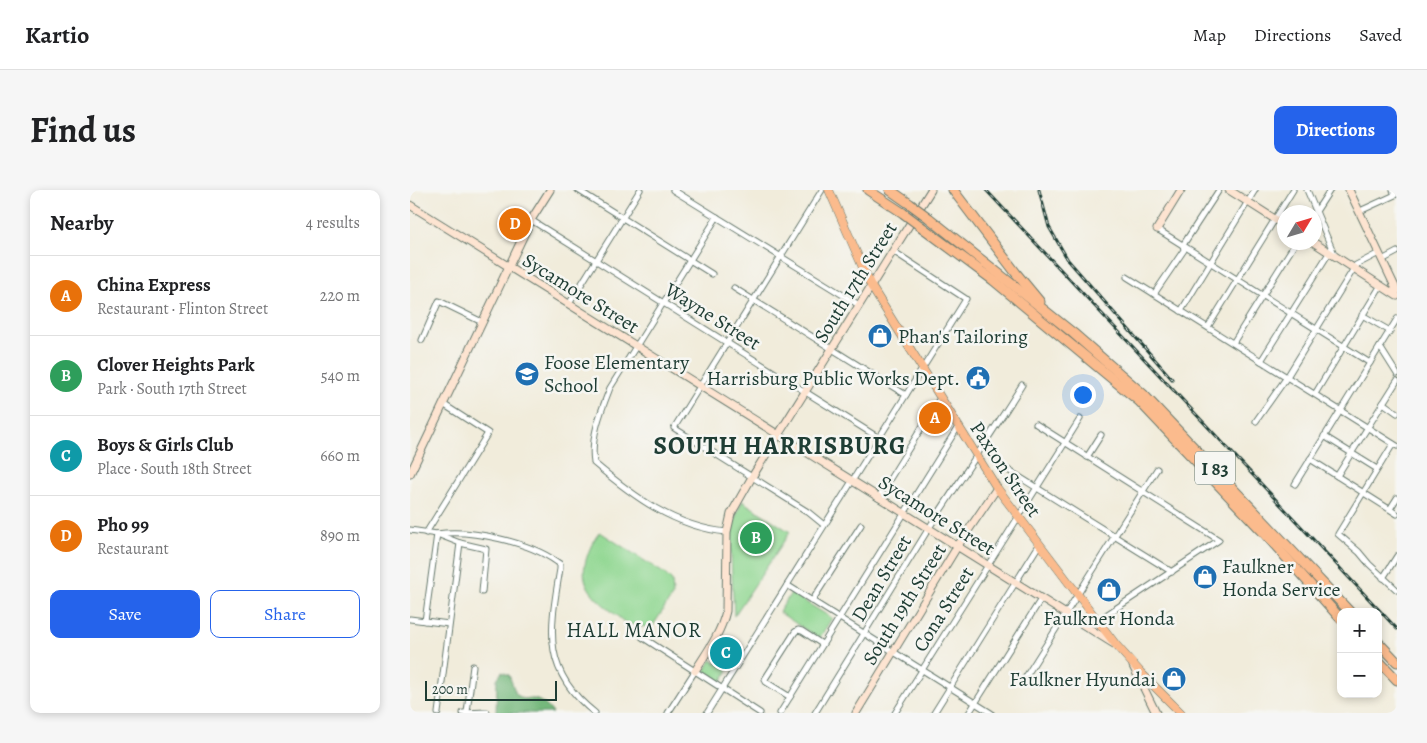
<!DOCTYPE html>
<html lang="en">
<head>
<meta charset="utf-8">
<style>
	body { margin:0; font-family:Alegreya,serif; background:#f6f6f6; color:#202124 }
	.controls { position:absolute; right:15px; bottom:15px; display:grid; overflow:hidden; border-radius:10px; box-shadow:0 2px 8px #0003 }
	.controls button { width:45px; height:45px; display:grid; place-items:center; padding:0; border:0; border-bottom:1px solid #e0e0e0; background:#fff; color:#202124; font:25px sans-serif }
	.compass { position:absolute; left:867px; top:15px; width:45px; height:45px; border-radius:50%; background:#fff; box-shadow:0 2px 8px #0003; rotate:52deg }
	.scale { position:absolute; left:15px; bottom:12px; width:132px; box-sizing:border-box; padding-left:5px; border:2px solid #1f3d34; border-top:0; font-size:14px; line-height:18px; white-space:nowrap; color:#1f3d34; -webkit-text-stroke:4px #f6f6f2; paint-order:stroke }
	.you { position:absolute; left:672px; top:204px; width:18px; height:18px; margin:-12px; border:4px solid #fff; border-radius:50%; background:#1a73e8; box-shadow:0 0 0 8px #1a73e833 }
	.badge { display:grid; place-items:center; width:32px; height:32px; border-radius:50%; background:#2563eb; color:#fff; font-size:16px; font-weight:700 }
	.pin { position:absolute; translate:-50% -50%; border:2px solid #fff; box-shadow:0 1px 5px #0006 }
	.list { margin:0; padding:0; list-style:none }
	h2 { display:flex; justify-content:space-between; align-items:center; height:65px; margin:0; padding:0 20px; font-size:21px }
	h2 small { font-size:16px; font-weight:400; color:#757577 }
	.list li { display:grid; grid-template-columns:32px 1fr auto; gap:15px; align-items:center; box-sizing:border-box; height:80px; padding:0 20px; border-top:1px solid #e0e0e0 }
	.list b { display:block; font-size:19px; white-space:nowrap }
	.list p { margin:0; font-size:16px; white-space:nowrap; color:#757577 }
	.list em { font-size:16px; font-style:normal; color:#757577 }
	.actions { display:flex; gap:10px; padding:15px 20px }
	.actions a { flex:1; padding:11px 0; border:1px solid #2563eb; border-radius:10px; text-align:center; font-size:18px; color:#2563eb }
	.actions .main { background:#2563eb; color:#fff }
	.map { position:relative; flex:none; width:987px; height:523px; overflow:hidden; border-radius:10px }
	header { display:flex; align-items:center; gap:30px; box-sizing:border-box; height:70px; padding:0 25px; background:#fff; border-bottom:1px solid #e0e0e0 }
	header strong { font-size:24px }
	nav { display:flex; gap:28px; margin-inline-start:auto; font-size:18px }
	.intro { display:flex; align-items:center; justify-content:space-between; box-sizing:border-box; height:120px; padding:0 30px }
	h1 { margin:0; font-size:35px }
	.button { padding:12px 22px; border-radius:10px; background:#2563eb; color:#fff; font-size:18px; font-weight:700 }
	main { display:flex; gap:30px; padding:0 30px }
	aside { flex:1; background:#fff; border-radius:10px; box-shadow:0 2px 8px #0003 }
	.map>svg:first-child { display:block }
	.green { fill:#90d791; stroke:#588a62 }
	.forest { fill:#74b87b; stroke:#4a7a58 }
	.lines { fill:none; stroke-linecap:round; stroke-linejoin:round }
	.street-casing { stroke:#687a6e; stroke-width:7 }
	.secondary-casing { stroke:#687a6e; stroke-width:9 }
	.primary-casing { stroke:#687a6e; stroke-width:9 }
	.highway-casing { stroke:#687a6e; stroke-width:11 }
	.street { stroke:#fff; stroke-width:5 }
	.secondary { stroke:#fde4d1; stroke-width:7 }
	.primary { stroke:#fbbb8d; stroke-width:8 }
	.highway { stroke:#fbbb8d; stroke-width:9 }
	.rail-casing { stroke:#1f3d34; stroke-width:3 }
	.rail { stroke:#f6f6f2; stroke-width:1; stroke-dasharray:4; stroke-linecap:butt }
	.highway-bridge-casing { stroke:#687a6e; stroke-width:11; stroke-linecap:butt }
	.highway-bridge { stroke:#fbbb8d; stroke-width:9 }
	.labels { text-anchor:middle; stroke-width:5; stroke-linejoin:round; paint-order:stroke }
	.shield { fill:#f6f6f2; stroke:#60746d; stroke-width:1 }
	.shield-label { font-size:19px; font-weight:bold; fill:#1f3d34 }
	.street-label { font-size:20px; fill:#1f3d34; stroke:#f6f6f2 }
	.poi-label { font-size:20px; fill:#1f3d34; stroke:#f6f6f2; text-anchor:start }
	.neighbourhood-label { font-size:21px; letter-spacing:1px; fill:#1f3d34; stroke:#f6f6f2 }
	.district-label { font-size:25px; font-weight:bold; letter-spacing:1px; fill:#1f3d34; stroke:#f6f6f2 }
</style>
</head>
<body>
<header>
<strong>Kartio</strong>
<nav><a>Map</a><a>Directions</a><a>Saved</a></nav>
</header>
<div class="intro"><h1>Find us</h1><a class="button">Directions</a></div>
<main>
<aside>
<h2>Nearby<small>4 results</small></h2>
<ul class="list">
<li><span class="badge" style="background:#e8710a">A</span><div><b>China Express</b><p>Restaurant · Flinton Street</p></div><em>220 m</em></li>
<li><span class="badge" style="background:#2e9e5b">B</span><div><b>Clover Heights Park</b><p>Park · South 17th Street</p></div><em>540 m</em></li>
<li><span class="badge" style="background:#0f9aa8">C</span><div><b>Boys &amp; Girls Club</b><p>Place · South 18th Street</p></div><em>660 m</em></li>
<li><span class="badge" style="background:#e8710a">D</span><div><b>Pho 99</b><p>Restaurant</p></div><em>890 m</em></li>
</ul>
<div class="actions"><a class="main">Save</a><a>Share</a></div>
</aside>
<div class="map">
<svg width="987" height="523" viewBox="0 0 987 523">
	<rect width="100%" height="100%" fill="#f6f6f2"/>
	<filter id="ink" filterUnits="userSpaceOnUse"><feTurbulence type="fractalNoise" baseFrequency=".02" numOctaves="2"/><feDisplacementMap in="SourceGraphic" scale="10" xChannelSelector="R" yChannelSelector="G"/><feConvolveMatrix kernelMatrix="1 2 1 2 8 2 1 2 1" color-interpolation-filters="sRGB"/></filter>
	<filter id="wash" filterUnits="userSpaceOnUse"><feTurbulence type="fractalNoise" baseFrequency=".0096" numOctaves="4" result="noise"/><feDisplacementMap in="SourceGraphic" scale="20" xChannelSelector="R" yChannelSelector="G"/><feGaussianBlur stdDeviation="1.12" result="paint"/><feColorMatrix in="noise" values="0 0 0 0 0 0 0 0 0 0 0 0 0 0 0 0 0 1.4 0 .05"/><feComposite in="paint" operator="in"/></filter>
	<g filter="url(#wash)">
		<rect width="100%" height="100%" fill="#f1ecdb"/>
		<g class="green">
			<path d="M332 311 380 342 324 426 320 346 325 328Z"/>
			<path d="M190 342 255 384 262 391 263 405 240 440 234 436 229 438 226 435 218 434 213 431C193 413 167 400 176 370 179 360 183 350 190 342Z"/>
			<path d="M381 403 422 428 409 449 369 422Z"/>
			<path d="M301 470 318 480 311 492 295 481Z"/>
		</g>
		<path class="forest" d="M92 482 99 485 106 504 113 509C127 507 134 512 143 523H86L87 489Z"/>
	</g>
	<g filter="url(#ink)">
		<g class="lines">
			<defs>
				<g id="street">
					<path d="M168 0 302 84"/>
					<path d="M263 0 449 115"/>
					<path d="M412 0 264 238 398 322 414 335"/>
					<path d="M897 0 925 66"/>
					<path d="M950 21 985 5 983 0"/>
					<path d="M905 23 920 0"/>
					<path d="M307 27 200 198C191 221 180 248 184 273 223 306 264 337 317 342"/>
					<path d="M121 30 469 248"/>
					<path d="M747 39 960 173"/>
					<path d="M972 70 987 62"/>
					<path d="M717 87 987 256"/>
					<path d="M324 98 496 205"/>
					<path d="M744 104 774 60 773 55 809 0"/>
					<path d="M159 114 230 0"/>
					<path d="M771 121 845 0"/>
					<path d="M952 125 980 141"/>
					<path d="M798 137 883 0"/>
					<path d="M12 150 29 111 72 132"/>
					<path d="M823 153 886 52"/>
					<path d="M970 157 987 184"/>
					<path d="M851 171 919 63"/>
					<path d="M905 204 971 95"/>
					<path d="M973 213 987 223"/>
					<path d="M846 231 877 187 946 75 969 63"/>
					<path d="M626 234 809 350 687 431"/>
					<path d="M914 246 967 279"/>
					<path d="M983 254 928 344 949 362 959 374 987 400"/>
					<path d="M677 267 691 245"/>
					<path d="M900 269 987 324"/>
					<path d="M598 280 762 382"/>
					<path d="M927 286 987 191"/>
					<path d="M885 294 987 129"/>
					<path d="M468 308 530 208"/>
					<path d="M980 319 987 308"/>
					<path d="M0 340 27 344 50 353 76 359 72 402"/>
					<path d="M16 343 78 243 33 214"/>
					<path d="M27 344C61 339 119 352 147 372L150 374V379C140 439 131 481 185 523"/>
					<path d="M973 388 987 366"/>
					<path d="M377 395 581 523"/>
					<path d="M402 411 451 335"/>
					<path d="M0 429 39 434"/>
					<path d="M15 431 27 344"/>
					<path d="M232 447 350 523"/>
					<path d="M615 488 747 279"/>
					<path d="M380 507 356 492 355 489 385 442 388 440 392 441 412 454"/>
					<path d="M57 522 63 476"/>
					<path d="M28 523 50 353"/>
					<path d="M53 523 77 522"/>
					<path d="M258 523 285 481"/>
					<path d="M297 523 556 109 483 61"/>
					<path d="M370 523 548 237"/>
					<path d="M405 523C443 462 481 400 519 338 550 290 582 243 612 195"/>
					<path d="M485 523 670 229"/>
					<path d="M524 523 629 355"/>
					<path d="M559 523 631 409"/>
				</g>
				<g id="secondary">
					<path d="M819 0 874 35"/>
					<path d="M939 0 987 101"/>
					<path d="M0 15 704 454"/>
					<path d="M747 39 771 0"/>
					<path d="M903 52 987 106"/>
					<path d="M0 284 121 30 140 0"/>
					<path d="M723 476 746 523"/>
					<path d="M285 481C297 462 311 443 316 421L317 342 321 324 342 287 521 0"/>
					<path d="M446 523 547 357 587 298"/>
				</g>
				<path id="primary" d="M419 0 461 96 587 298 706 455 731 483 771 523"/>
				<g id="highway">
					<path d="M458 0 493 23"/>
					<path d="M480 0 500 14"/>
					<path d="M543 0 606 83 630 112"/>
					<path d="M519 28 663 143 734 205 940 422"/>
					<path d="M513 38 583 90 729 211 856 345 931 429"/>
					<path d="M968 452 987 472"/>
					<path d="M968 470 987 490"/>
				</g>
			</defs>
			<use href="#street" class="street-casing"/>
			<use href="#secondary" class="secondary-casing"/>
			<use href="#primary" class="primary-casing"/>
			<use href="#highway" class="highway-casing"/>
			<use href="#street" class="street"/>
			<use href="#secondary" class="secondary"/>
			<use href="#primary" class="primary"/>
			<use href="#highway" class="highway"/>
			<defs>
				<g id="rail">
					<path d="M576 0 987 439"/>
					<path d="M629 0 639 37 658 70 762 189"/>
				</g>
			</defs>
			<use href="#rail" class="rail-casing"/>
			<use href="#rail" class="rail"/>
			<defs>
				<g id="highway-bridge">
					<path d="M500 14 519 28"/>
					<path d="M493 23 513 38"/>
				</g>
			</defs>
			<use href="#highway-bridge" class="highway-bridge-casing"/>
			<use href="#highway-bridge" class="highway-bridge"/>
		</g>
	</g>
	<defs>
		<symbol id="shop-disc" viewBox="-11 -11 22 22"><circle r="9.5" fill="#1f6fb2" stroke="#f6f6f2"/><path d="M-5-2.5h2.3a2.7 3.5 0 0 1 5.4 0H5L5.5 6h-11ZM-1.5-2.5h3a1.5 2.3 0 0 0-3 0Z" fill="#fff"/></symbol>
		<symbol id="school-disc" viewBox="-11 -11 22 22"><circle r="9.5" fill="#1f6fb2" stroke="#f6f6f2"/><path d="M0-5L7-2L0 1L-7-2ZM-4 1L0 2.5L4 1V4Q0 6-4 4Z" fill="#fff"/></symbol>
		<symbol id="civic-disc" viewBox="-11 -11 22 22"><circle r="9.5" fill="#1f6fb2" stroke="#f6f6f2"/><path d="M-.6-6.5H3V-4.5H.6V-3L4-1V1h2V6H-6V1h2V-1L-.6-3ZM-1.2 2.5V6h2.4V2.5Z" fill="#fff"/></symbol>
	</defs>
	<g fill-rule="evenodd">
		<use href="#shop-disc" x="456" y="132" width="28" height="28"/>
		<use href="#school-disc" x="103" y="170" width="28" height="28"/>
		<use href="#civic-disc" x="554" y="174" width="28" height="28"/>
		<use href="#shop-disc" x="781" y="373" width="28" height="28"/>
		<use href="#shop-disc" x="685" y="386" width="28" height="28"/>
		<use href="#shop-disc" x="750" y="475" width="28" height="28"/>
	</g>
	<g class="labels">
		<rect class="shield" x="785" y="261.5" width="40" height="33" rx="4"/>
		<g class="shield-label">
			<text x="805" y="285">I 83</text>
		</g>
		<g class="street-label">
			<text transform="translate(445 92) rotate(-58)" y="7">South 17th Street</text>
			<text transform="translate(171 103) rotate(32)" y="7">Sycamore Street</text>
			<text transform="translate(303 126) rotate(32)" y="7">Wayne Street</text>
			<text transform="translate(596 279) rotate(56)" y="7">Paxton Street</text>
			<text transform="translate(527 325) rotate(32)" y="7">Sycamore Street</text>
			<text transform="translate(471 388) rotate(-59)" y="7">Dean Street</text>
			<text transform="translate(494 414) rotate(-58)" y="7">South 19th Street</text>
			<text transform="translate(533 419) rotate(-58)" y="7">Cona Street</text>
		</g>
		<g class="poi-label">
			<text x="488" y="153">Phan's Tailoring</text>
			<text x="134" y="179">Foose Elementary<tspan x="134" dy="23">School</tspan></text>
			<text x="550" y="195" text-anchor="end">Harrisburg Public Works Dept.</text>
			<text x="812" y="383">Faulkner<tspan x="812" dy="23">Honda Service</tspan></text>
			<text x="699" y="435" text-anchor="middle">Faulkner Honda</text>
			<text x="746" y="496" text-anchor="end">Faulkner Hyundai</text>
		</g>
		<g class="neighbourhood-label">
			<text x="224" y="447">HALL MANOR</text>
		</g>
		<g class="district-label">
			<text x="370" y="264">SOUTH HARRISBURG</text>
		</g>
	</g>
</svg>
<div class="controls">
<button>+</button>
<button>−</button>
</div>
<svg class="compass" viewBox="-18 -18 36 36"><path d="M0-13l5 13h-10z" fill="#e53935"/><path d="M0 13l5-13h-10z" fill="#757577"/></svg>
<div class="scale">200 m</div>
<div class="you"></div>
<div class="pin badge" style="left:525px;top:228px;background:#e8710a">A</div>
<div class="pin badge" style="left:346px;top:348px;background:#2e9e5b">B</div>
<div class="pin badge" style="left:316px;top:463px;background:#0f9aa8">C</div>
<div class="pin badge" style="left:105px;top:34px;background:#e8710a">D</div>
</div>
</main>
</body>
</html>
